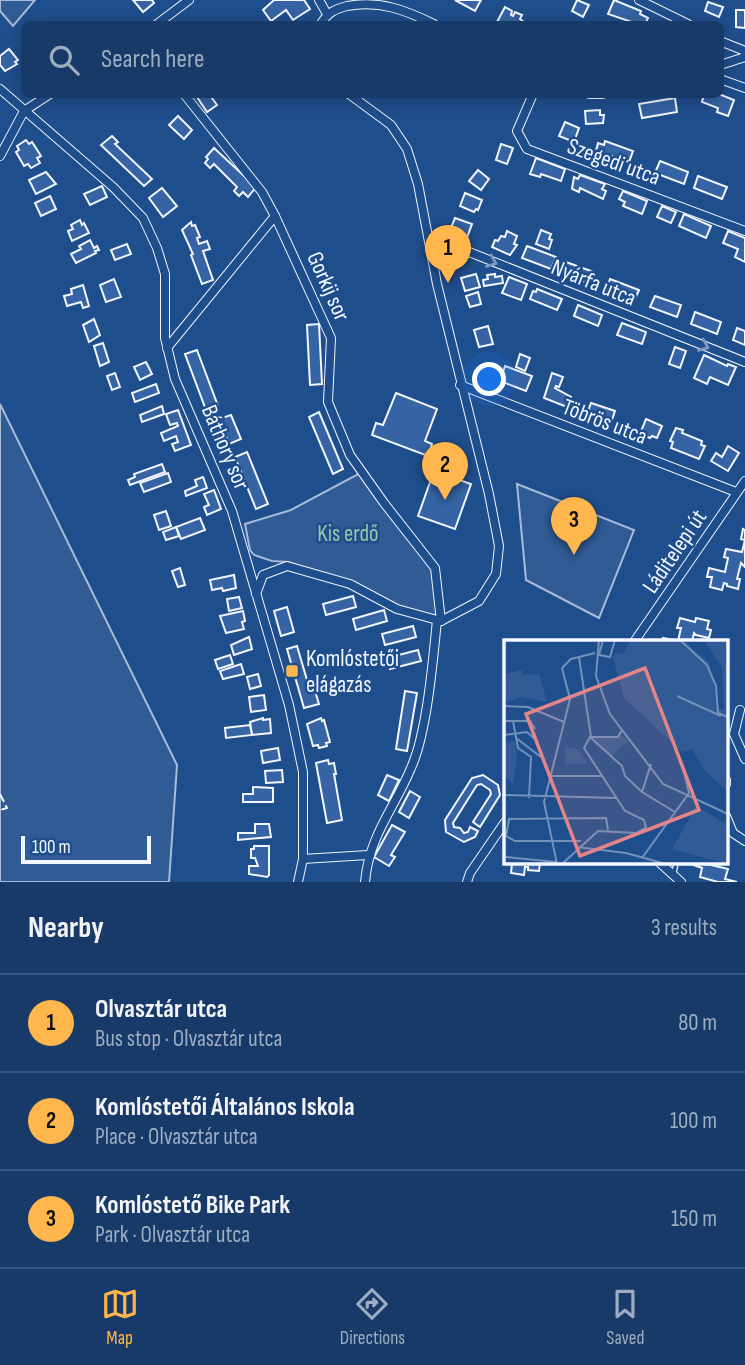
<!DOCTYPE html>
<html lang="en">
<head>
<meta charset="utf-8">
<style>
	body { margin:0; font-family:"Sofia Sans Condensed",sans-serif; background:#20416f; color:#f1f3f6 }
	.scale { position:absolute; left:21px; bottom:18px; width:130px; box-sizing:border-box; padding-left:7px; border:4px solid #f2f6ff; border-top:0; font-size:19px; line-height:24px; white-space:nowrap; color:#f2f6ff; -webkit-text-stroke:5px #1f4e8c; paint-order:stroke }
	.you { position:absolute; left:490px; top:380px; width:24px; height:24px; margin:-18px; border:5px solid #fff; border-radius:50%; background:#1a73e8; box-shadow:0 0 0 10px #1a73e833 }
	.badge { display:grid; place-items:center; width:46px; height:46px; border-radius:50%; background:#ffb74d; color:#111; font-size:23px; font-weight:700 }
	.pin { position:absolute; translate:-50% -58px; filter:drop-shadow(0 2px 4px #0008) }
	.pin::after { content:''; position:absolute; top:37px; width:24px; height:21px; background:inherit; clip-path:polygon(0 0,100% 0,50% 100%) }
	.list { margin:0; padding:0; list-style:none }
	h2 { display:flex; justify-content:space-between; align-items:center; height:91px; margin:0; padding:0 28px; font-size:30px }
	h2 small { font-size:23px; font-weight:400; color:#9eadc0 }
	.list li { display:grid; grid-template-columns:46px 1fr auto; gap:21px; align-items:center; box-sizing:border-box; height:98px; padding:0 28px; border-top:2px solid #36547d }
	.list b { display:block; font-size:26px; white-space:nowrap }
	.list p { margin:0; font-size:23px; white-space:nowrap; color:#9eadc0 }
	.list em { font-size:23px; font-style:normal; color:#9eadc0 }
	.icon { flex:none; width:38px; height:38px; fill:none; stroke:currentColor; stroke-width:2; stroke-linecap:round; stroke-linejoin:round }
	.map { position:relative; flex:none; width:745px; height:882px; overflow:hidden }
	.search { position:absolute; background:#173a69; box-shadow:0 4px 18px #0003; left:21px; right:21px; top:21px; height:77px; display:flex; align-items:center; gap:18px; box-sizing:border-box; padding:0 24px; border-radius:10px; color:#9eadc0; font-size:26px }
	.sheet { height:385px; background:#173a69 }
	nav { display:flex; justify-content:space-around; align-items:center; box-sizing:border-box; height:98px; border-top:2px solid #36547d; background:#173a69; font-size:19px; color:#9eadc0 }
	nav a { display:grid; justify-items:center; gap:4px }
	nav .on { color:#ffb74d }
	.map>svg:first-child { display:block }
	.built { fill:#305b95; stroke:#a8bbd7; stroke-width:2 }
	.building { fill:#3563a3; stroke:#f2f6ff; stroke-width:2 }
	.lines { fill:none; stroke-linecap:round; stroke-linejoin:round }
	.lane-casing { stroke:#f2f6ff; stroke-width:6 }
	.street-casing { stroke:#f2f6ff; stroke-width:10 }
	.lane { stroke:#1f4e8c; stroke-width:3.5 }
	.street { stroke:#1f4e8c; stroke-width:8 }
	.fence { stroke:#f2f6ff; stroke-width:2; stroke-dasharray:9 3.5; stroke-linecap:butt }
	.oneway { stroke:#7e9ac0 }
	.poi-dot { fill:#ffb74d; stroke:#1f4e8c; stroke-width:2.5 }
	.labels { text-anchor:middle; stroke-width:5; stroke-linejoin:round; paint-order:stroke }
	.street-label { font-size:23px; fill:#f2f6ff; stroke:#1f4e8c }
	.park-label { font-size:23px; fill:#97c8a6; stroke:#1f4e8c }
	.poi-label { font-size:23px; fill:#f2f6ff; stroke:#1f4e8c; text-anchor:start }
	.inset-road { fill:none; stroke:#7391ba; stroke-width:2 }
	.view { fill:#e38589; fill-opacity:0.15; stroke:#e38589; stroke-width:3.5 }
	.inset-edge { fill:none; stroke:#f2f6ff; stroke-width:3.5 }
</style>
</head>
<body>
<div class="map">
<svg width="745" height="882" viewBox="0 0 745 882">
	<rect width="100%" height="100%" fill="#1f4e8c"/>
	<g class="built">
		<path d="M0 0H35L13 26 0 11Z"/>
		<path d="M0 404 177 765 169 882H0Z"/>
		<path d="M362 472 435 568 437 620 397 609 350 584 288 562 272 561 254 555 250 550 245 524 291 510Z"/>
		<path d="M517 484 634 530 599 618 526 580Z"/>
	</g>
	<g class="building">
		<path d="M133 0H152L154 3 143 12Z"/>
		<path d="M274 0H304L310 9 293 20 286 10 271 21 263 10Z"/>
		<path d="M455 0H481L475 11Z"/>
		<path d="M577 0 589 5 583 17 572 11Z"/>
		<path d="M614 0 641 11 640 14 648 18 645 24H631L632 22 608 14Z"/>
		<path d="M708 2 723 7 719 17 705 11Z"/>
		<path d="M505 7 512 11 511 15 513 16 515 12 522 15 520 19 524 22 523 24H501L497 22Z"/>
		<path d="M736 10H745V28L736 27Z"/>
		<path d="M9 49 18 60 15 62 17 64 5 71 0 65V56Z"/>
		<path d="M195 94H209L217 105 207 112Z"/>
		<path d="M704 94H719L734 100 728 116 717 112 718 108 702 102Z"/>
		<path d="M675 98 677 112 642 118 639 104Z"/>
		<path d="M600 110V115H604L603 123 586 124 585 111Z"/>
		<path d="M178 116 192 130 184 139 169 125Z"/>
		<path d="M565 122 579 128 574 142 559 136Z"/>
		<path d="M112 136 118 142 115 144 152 179 144 186 101 145Z"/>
		<path d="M26 140 29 144 32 142 41 156 37 158 40 163 31 168 28 164 24 166 16 152 19 150 17 146Z"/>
		<path d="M605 141 633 151 629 162 596 151 598 143 604 145Z"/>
		<path d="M501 144 513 148 507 164 496 160Z"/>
		<path d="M214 148 256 187 248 197 243 192 239 196 234 191 237 187 214 164 210 168 205 163 208 159 206 157Z"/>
		<path d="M536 158 565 169 561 181 541 174 540 177 530 174Z"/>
		<path d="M660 161 688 172 684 184 655 173Z"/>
		<path d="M478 170 489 179 481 190 469 181Z"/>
		<path d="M46 172 56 184 36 194 29 180Z"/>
		<path d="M580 175 605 184 602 189 606 191 603 199 580 188 579 192 572 189 574 177 578 179Z"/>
		<path d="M698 176 727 187 722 199 694 188Z"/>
		<path d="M102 186 107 197 90 205 84 194Z"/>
		<path d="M162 188 177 206 163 217 149 198Z"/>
		<path d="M623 191 647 201 642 214 623 206 625 202 619 199Z"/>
		<path d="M465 193 482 200 478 210 476 209 474 212 460 206Z"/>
		<path d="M50 196 56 209 41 216 35 203Z"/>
		<path d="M662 206 676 212 671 223 657 217Z"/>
		<path d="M684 214 711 226 706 238 679 226Z"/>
		<path d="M455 218 472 224 466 240 449 233Z"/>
		<path d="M80 220 82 225 84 223 89 233 72 241 68 231 73 229 71 225Z"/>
		<path d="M191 222 192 226 195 225 200 237 197 238 199 244 207 241 210 249 203 251 213 280 202 284 191 255 193 254 182 230Z"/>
		<path d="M541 230 551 234 549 239 552 240 549 249 536 244Z"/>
		<path d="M507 231 517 236 514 244 517 245 510 255 492 247 495 240 498 241 501 236 505 237Z"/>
		<path d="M728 231 745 238V262L735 257 738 249 723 243Z"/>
		<path d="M90 240 94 248 97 246 99 250 95 251 96 253 76 263 71 254 81 249 79 246Z"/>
		<path d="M127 244 131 254 115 260 111 250Z"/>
		<path d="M527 246 556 257 551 269 522 258Z"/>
		<path d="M566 262 594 272 590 284 561 273Z"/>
		<path d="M476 274 480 287 465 291 461 278Z"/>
		<path d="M495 274V277L502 276 503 283 484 286 483 280 488 279 487 275Z"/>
		<path d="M509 277 527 284 521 300 502 293Z"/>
		<path d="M114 279 121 297 106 302 100 285Z"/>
		<path d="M610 279 639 290 634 301 606 291Z"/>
		<path d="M83 285 89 306 83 308 81 302 67 306 64 296 72 294 71 289Z"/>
		<path d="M537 289 562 299 557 310 530 299 533 291 536 292Z"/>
		<path d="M478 292 481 304 470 307 466 296Z"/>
		<path d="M655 296 681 305 677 317 650 307Z"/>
		<path d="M578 305 602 315 598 326 574 316Z"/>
		<path d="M695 312 721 322 717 334 691 324Z"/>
		<path d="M94 319 100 335 89 342 83 325Z"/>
		<path d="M622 323 646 332 642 344 617 335Z"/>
		<path d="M319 324 322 384 310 385 307 325Z"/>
		<path d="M488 326 493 344 479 347 474 330Z"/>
		<path d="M737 328 745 331V345L733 340Z"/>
		<path d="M103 343 109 362 100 366 94 346Z"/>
		<path d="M675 347 686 351 680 368 669 364Z"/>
		<path d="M197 350 218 406 206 410 185 354Z"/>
		<path d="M520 354 530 358 525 371 516 367Z"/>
		<path d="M704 355 727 366 728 364 736 367 728 385 710 377 707 384 694 378Z"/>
		<path d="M146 362 152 374 140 380 134 367Z"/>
		<path d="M505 366 532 376 526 391 500 381Z"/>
		<path d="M115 373 120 387 112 390 107 376Z"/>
		<path d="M552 373 563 377 559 387 556 386 555 388 571 397 567 407 544 398Z"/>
		<path d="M156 384 159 393 135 402 132 393Z"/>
		<path d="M396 393 437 409 425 441 432 444 428 456 372 435 376 423 383 425Z"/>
		<path d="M591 403 615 411 611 423 587 414Z"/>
		<path d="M162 406 164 414 142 422 140 415Z"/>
		<path d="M178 410 191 445 175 451 172 444 178 442 176 436 164 441 161 433 178 426 177 423 170 425 166 414Z"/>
		<path d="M319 412 343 469 333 474 309 417Z"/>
		<path d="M231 415 241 439 229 444 219 419Z"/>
		<path d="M646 419 662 426 657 438 652 436 650 438 640 434Z"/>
		<path d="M676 428 683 430 682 433 702 441 701 445 705 446 699 459 671 448 673 442 670 441Z"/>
		<path d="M728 446 739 453 728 471 711 461 716 453 722 457Z"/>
		<path d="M247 452 268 504 256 509 235 457Z"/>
		<path d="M162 464 165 472 130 485 128 480 135 477 134 474Z"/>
		<path d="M434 471 471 484 455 529 418 516Z"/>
		<path d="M168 473 171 482 144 492 140 483Z"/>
		<path d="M203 477 207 488 186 496 185 491 197 486 195 480Z"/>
		<path d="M214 490 221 509 207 515 204 507 209 505 204 494Z"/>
		<path d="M166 511 171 526 159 530 154 515Z"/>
		<path d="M200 518 205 530 181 539 176 527Z"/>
		<path d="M176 527 179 536 166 540 163 532Z"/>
		<path d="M743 529 745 530V567L741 563 737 579H740L738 589 727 586V584L724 583 722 590 710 587 712 577H707L709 568 725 572 728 558 724 557 726 549 742 552 745 540 741 539Z"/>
		<path d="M180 568 185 585 178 587 172 571Z"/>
		<path d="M234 575 236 588 223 591 222 588 212 590 210 580Z"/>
		<path d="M353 596 356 607 326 615 323 604Z"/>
		<path d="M239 597 242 608 229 611 227 599Z"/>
		<path d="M287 607 294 632 281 636 274 611Z"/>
		<path d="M384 610 387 621 356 630 353 619Z"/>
		<path d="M243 611 245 621 242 622 244 629 226 633 220 616Z"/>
		<path d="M680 618 695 622 696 618 709 621 707 629 711 630 709 638 696 635 694 633 692 642H662L663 638 678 641 681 628H677Z"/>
		<path d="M413 626 416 637 385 645 382 634Z"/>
		<path d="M249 637 252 649 234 655 231 645Z"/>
		<path d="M297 646 310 690 314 688 319 704 304 708 287 649Z"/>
		<path d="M418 650 421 661 390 669 387 658Z"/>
		<path d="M230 655 233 664 218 669 215 660Z"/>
		<path d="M241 664 244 674 223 679 220 671Z"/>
		<path d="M258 674 261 686 250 689 247 677Z"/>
		<path d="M405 691 417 693 407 751 396 749Z"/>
		<path d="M264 695 266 710 251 712 249 697Z"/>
		<path d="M263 718V720L270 719 271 733 252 735 250 722Z"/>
		<path d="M321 718 322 721 324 720 330 742 326 743 327 746 319 748 318 745 313 746 307 724Z"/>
		<path d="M250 725 252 735 226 738 225 728Z"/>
		<path d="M278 748 280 760 263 763 261 751Z"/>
		<path d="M328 760 329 764 334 763 336 774H334L342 820 327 823 316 763Z"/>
		<path d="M282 770 283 782 266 783 265 771Z"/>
		<path d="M387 775 399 780 389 801 378 795Z"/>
		<path d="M483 775 498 785 500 795 480 827 473 822 491 794 490 790 481 784 477 785 453 823 454 827 460 828 464 833 468 832 470 827 478 831 475 837 464 842 446 832 445 820 472 778Z"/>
		<path d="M253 787 273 788V802H243V794H253Z"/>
		<path d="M410 791 420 797 409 818 399 812Z"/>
		<path d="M255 824H269L271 837 238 840V833H255Z"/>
		<path d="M392 825 405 832 391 855 395 857 389 866 374 857Z"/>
		<path d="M254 846H269V875L267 877 249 874V866H258L255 858H251V849H254Z"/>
		<path d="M511 863H540L539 871 528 870V867H525L524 875 511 873 512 863Z"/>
		<path d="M688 863H703L728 869 725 879 737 882H718L700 877 702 868Z"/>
	</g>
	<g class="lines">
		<defs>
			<path id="lane" d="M674 873 676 863"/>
			<g id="street">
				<path d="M319 0 327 14"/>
				<path d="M639 0 688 24"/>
				<path d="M157 24 189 0"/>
				<path d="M321 24C327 13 335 9 347 6 380 0 405 10 434 24"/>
				<path d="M720 41 745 51"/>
				<path d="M720 65 745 57"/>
				<path d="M720 79 745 88"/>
				<path d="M0 89 113 187 143 218 157 248 165 274V338L175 379 232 511 289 705 303 772V859L298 882"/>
				<path d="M184 94 262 192 275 216 331 338 328 402 350 455 384 503 435 568 441 621"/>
				<path d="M533 94 517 131 527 149 745 231"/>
				<path d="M589 94H603"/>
				<path d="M0 156 24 111 50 94"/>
				<path d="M429 236 745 362"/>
				<path d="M167 348 275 216"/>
				<path d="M460 385 736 492"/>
				<path d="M256 594 263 575 287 566 350 584 397 609 441 621 479 601 496 574 499 546 489 494 437 284 418 184 407 149 391 125 349 94"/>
				<path d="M634 642 745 481"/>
				<path d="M740 710 734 734 745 759"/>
				<path d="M726 784V780"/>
				<path d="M726 816 733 833 745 841"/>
				<path d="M303 859 368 855"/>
				<path d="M660 863 681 882"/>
				<path d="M365 882C369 836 394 809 411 768 427 733 433 660 437 620"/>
				<path d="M467 882 470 873 505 822"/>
			</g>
		</defs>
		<use href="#lane" class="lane-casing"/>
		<use href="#street" class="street-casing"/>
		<use href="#lane" class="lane"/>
		<use href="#street" class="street"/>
		<path class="fence" d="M0 794 7 808 0 810"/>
	</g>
	<defs><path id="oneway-chevron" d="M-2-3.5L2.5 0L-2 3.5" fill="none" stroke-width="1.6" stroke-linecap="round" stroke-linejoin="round" transform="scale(1.75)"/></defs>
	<g class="oneway">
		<use href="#oneway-chevron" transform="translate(492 262) rotate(22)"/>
		<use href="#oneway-chevron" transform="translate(704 346) rotate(22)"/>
	</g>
	<rect class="poi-dot" x="285" y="664" width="14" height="14" rx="3.5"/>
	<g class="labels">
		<g class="street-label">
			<text transform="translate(614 161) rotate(20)" y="8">Szegedi utca</text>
			<text transform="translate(594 282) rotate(22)" y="8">Nyárfa utca</text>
			<text transform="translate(329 286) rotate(66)" y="8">Gorkij sor</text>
			<text transform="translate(605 421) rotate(21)" y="8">Töbrös utca</text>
			<text transform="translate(226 447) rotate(67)" y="8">Báthory sor</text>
			<text transform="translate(674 551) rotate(-56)" y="8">Láditelepi út</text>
		</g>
		<g class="park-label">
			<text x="348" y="541">Kis erdő</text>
		</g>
		<g class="poi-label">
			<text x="306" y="666">Komlóstetői<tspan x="306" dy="26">elágazás</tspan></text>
		</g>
	</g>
	<g transform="translate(504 640)">
		<rect width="224" height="224" fill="#1f4e8c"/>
		<path d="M127 0H179L205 22 215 68 220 70 218 28 200 0H224V152L201 131 188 109 178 112 120 58 109 18 111 13 119 14ZM18 30 19 35 35 34 43 62 17 57 3 62 0 58V34ZM120 96 124 101 108 116 91 105 87 97ZM11 101 13 118 9 144 0 136V102ZM61 107 75 109 83 124H61ZM192 166 224 185V224L168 209Z" fill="#305b95"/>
		<path class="inset-road" d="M95 0 92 36 106 74 159 144 224 174M99 0 95 15 106 17 111 0M176 0 203 25 212 46 214 73 224 77M75 17 87 97M173 56 217 76M0 66 24 67 60 82M0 81H9L14 108 27 117 25 158M10 81H26L31 89M0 95 23 92 33 101M86 97 118 126 121 136 138 152 171 172M12 98 37 117M47 136H98M138 152 147 124M0 155 112 158M77 201H11L2 196 5 179 102 178 104 190M73 207 122 213 162 224M2 217 52 222M138 218 185 153 178 124M53 224 40 162 66 59 58 28 67 19 91 13M58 224 94 191 132 193 142 188 140 180 121 171 80 108 86 97H114L118 90"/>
		<path class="view" d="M141 28 195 170 76 216 22 74Z"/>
		<rect width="224" height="224" class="inset-edge"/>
	</g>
</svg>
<div class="scale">100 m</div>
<div class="you"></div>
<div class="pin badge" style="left:448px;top:283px">1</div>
<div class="pin badge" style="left:445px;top:500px">2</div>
<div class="pin badge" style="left:574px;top:555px">3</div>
<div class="search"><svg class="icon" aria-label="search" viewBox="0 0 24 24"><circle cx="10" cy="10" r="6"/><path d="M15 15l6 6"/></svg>Search here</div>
</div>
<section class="sheet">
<h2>Nearby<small>3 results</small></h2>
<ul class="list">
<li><span class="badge">1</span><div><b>Olvasztár utca</b><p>Bus stop · Olvasztár utca</p></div><em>80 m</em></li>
<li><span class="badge">2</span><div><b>Komlóstetői Általános Iskola</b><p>Place · Olvasztár utca</p></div><em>100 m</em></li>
<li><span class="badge">3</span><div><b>Komlóstető Bike Park</b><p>Park · Olvasztár utca</p></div><em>150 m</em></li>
</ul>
</section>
<nav>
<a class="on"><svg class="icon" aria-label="map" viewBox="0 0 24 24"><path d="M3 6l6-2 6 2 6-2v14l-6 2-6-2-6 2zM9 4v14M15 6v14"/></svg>Map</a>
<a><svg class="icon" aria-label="directions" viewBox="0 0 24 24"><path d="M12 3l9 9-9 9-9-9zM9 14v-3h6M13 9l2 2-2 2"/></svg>Directions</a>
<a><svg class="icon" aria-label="saved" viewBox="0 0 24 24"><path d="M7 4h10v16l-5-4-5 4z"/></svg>Saved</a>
</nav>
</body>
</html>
